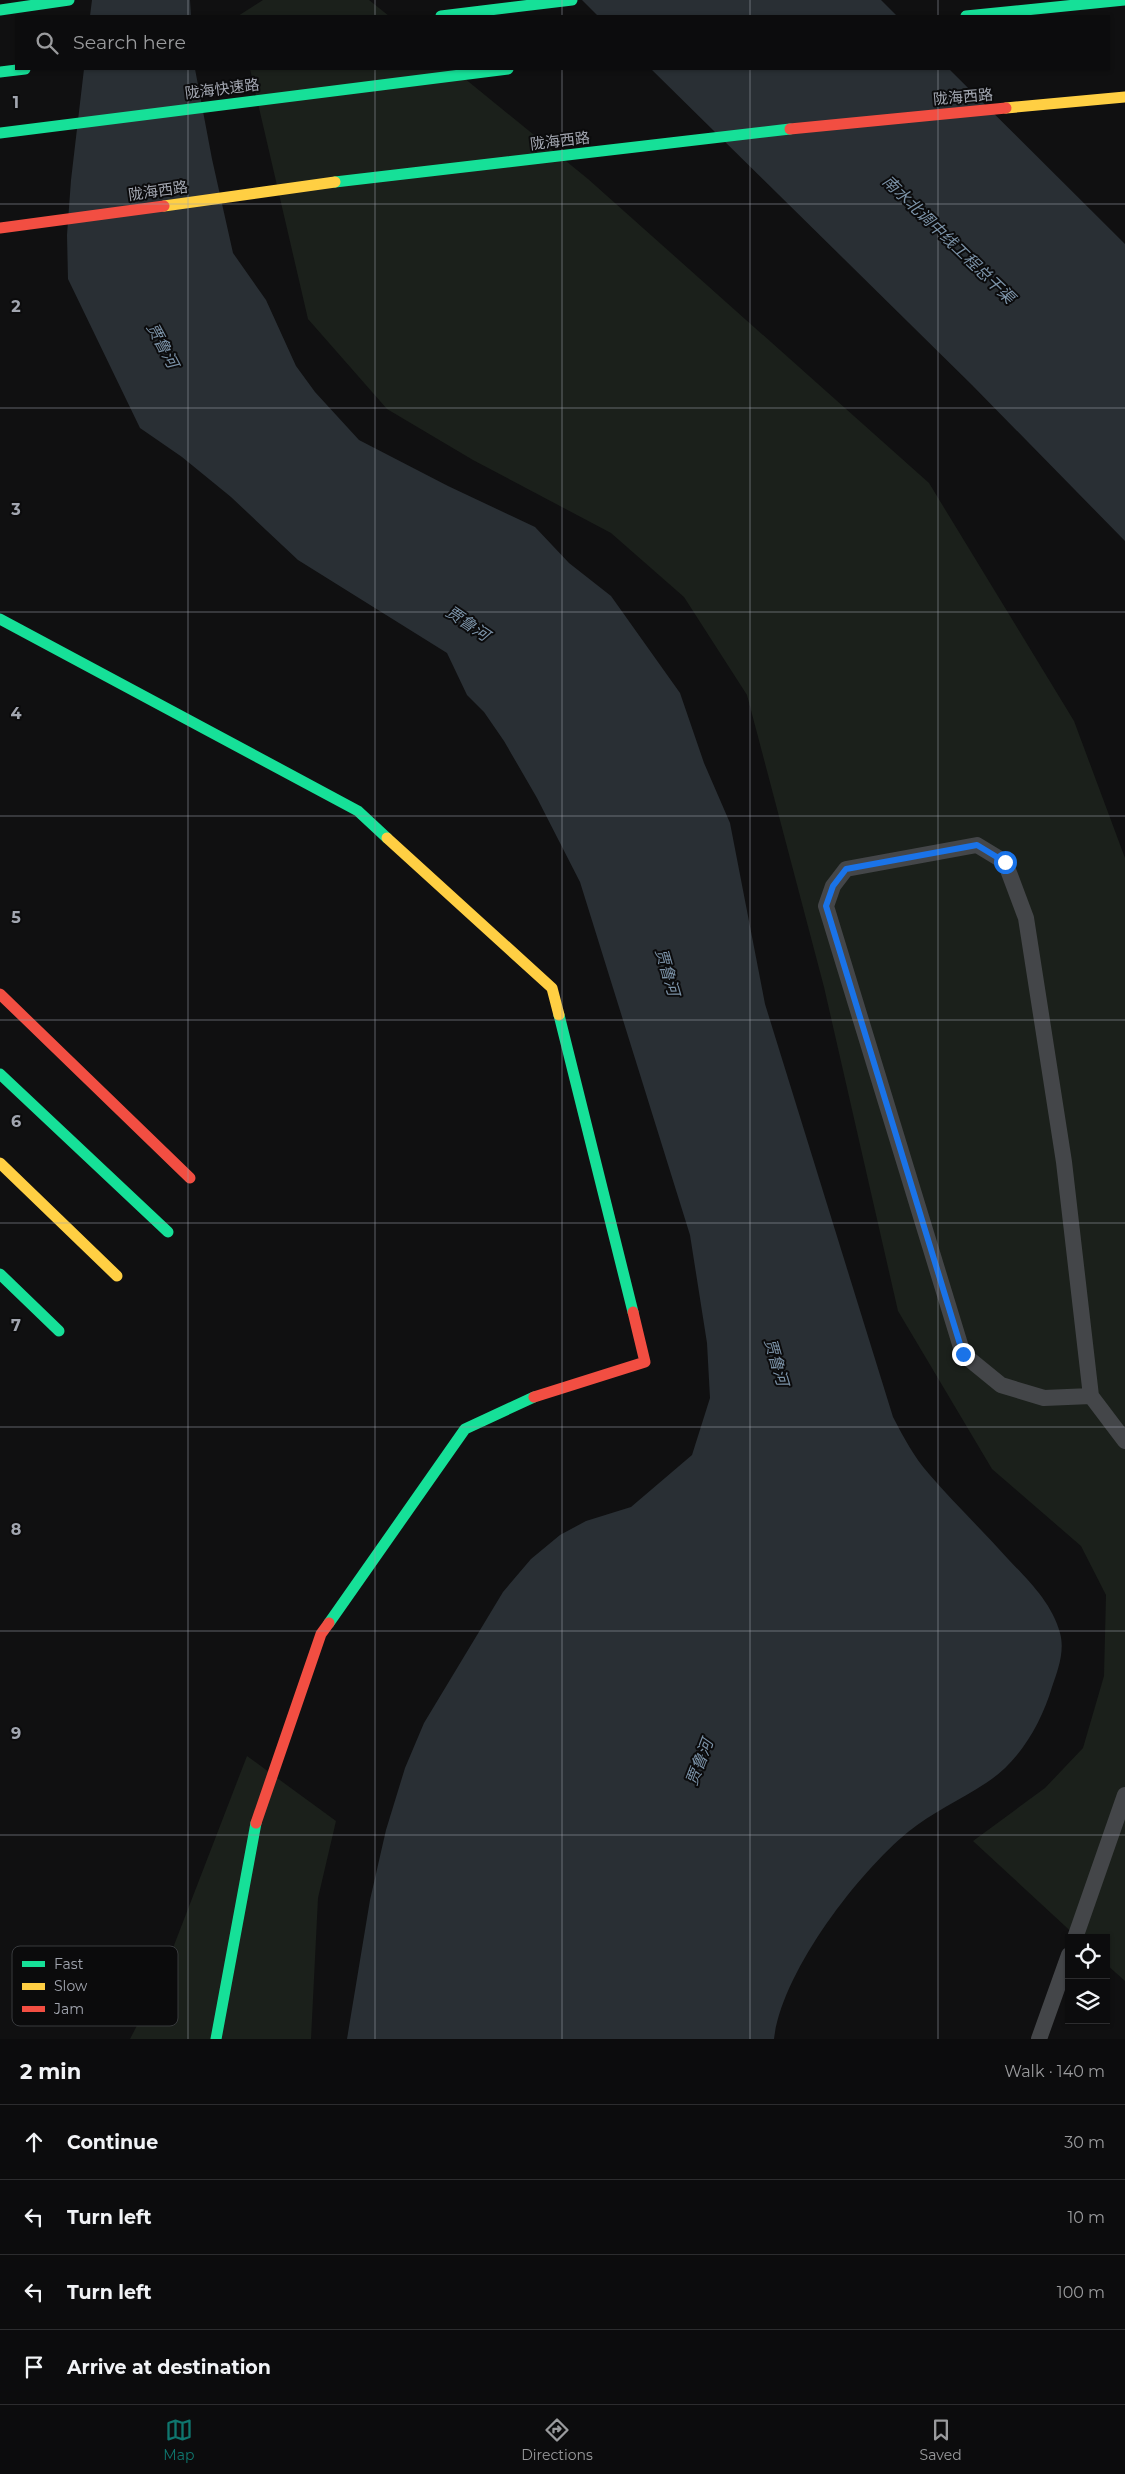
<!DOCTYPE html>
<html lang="en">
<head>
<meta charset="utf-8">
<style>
	body { margin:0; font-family:Montserrat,"Noto Sans SC",sans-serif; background:#1a1a1b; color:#f1f3f6 }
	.controls { position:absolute; right:15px; bottom:15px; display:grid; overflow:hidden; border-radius:0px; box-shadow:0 1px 4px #0004 }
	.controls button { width:45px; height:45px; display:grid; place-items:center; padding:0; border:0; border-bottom:1px solid #2c2c2e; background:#0c0c0d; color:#f1f3f6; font:25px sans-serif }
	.stop { position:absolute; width:15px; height:15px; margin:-11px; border:4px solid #1a73e8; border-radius:50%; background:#fff }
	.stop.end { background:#1a73e8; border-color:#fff; box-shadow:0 1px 5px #0008 }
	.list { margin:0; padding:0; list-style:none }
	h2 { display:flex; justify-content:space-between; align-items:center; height:65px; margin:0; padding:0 20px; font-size:21px }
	h2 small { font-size:16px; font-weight:400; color:#9a9b9d }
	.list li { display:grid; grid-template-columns:32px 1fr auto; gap:15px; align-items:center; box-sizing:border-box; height:75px; padding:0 20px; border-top:1px solid #2c2c2e }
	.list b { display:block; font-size:19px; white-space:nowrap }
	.list em { font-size:16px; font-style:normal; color:#9a9b9d }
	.icon { flex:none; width:28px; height:28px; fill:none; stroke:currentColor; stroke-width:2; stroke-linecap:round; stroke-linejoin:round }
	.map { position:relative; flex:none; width:1125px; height:2039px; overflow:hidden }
	.search { position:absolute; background:#0c0c0d; box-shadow:0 1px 4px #0004; left:15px; right:15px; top:15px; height:55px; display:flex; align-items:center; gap:12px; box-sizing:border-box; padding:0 18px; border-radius:0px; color:#9a9b9d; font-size:19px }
	.sheet { height:365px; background:#0c0c0d }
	nav { display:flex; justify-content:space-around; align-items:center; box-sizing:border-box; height:70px; border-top:1px solid #2c2c2e; background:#0c0c0d; font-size:14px; color:#9a9b9d }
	nav a { display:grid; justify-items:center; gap:2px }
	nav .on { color:#0f766e }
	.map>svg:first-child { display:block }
	.green { fill:#1b201b }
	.water { fill:#292f34 }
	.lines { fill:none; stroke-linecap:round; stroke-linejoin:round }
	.lane { stroke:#444649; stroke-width:16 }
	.fast { stroke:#16e098; stroke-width:11 }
	.slow { stroke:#ffcf43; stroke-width:11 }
	.jam { stroke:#f24e42; stroke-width:11 }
	.route { stroke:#1a73e8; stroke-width:6 }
	.grid { fill:none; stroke:#a2a6b0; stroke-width:1; stroke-opacity:0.55 }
	.labels { text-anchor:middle; stroke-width:4; stroke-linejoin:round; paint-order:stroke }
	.street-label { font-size:15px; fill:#a2a6b0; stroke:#0b0b0c }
	.water-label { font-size:16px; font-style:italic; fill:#7c93a8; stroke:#0b0b0c }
	.key { fill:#0b0b0c; stroke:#383a3d; stroke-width:1 }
	.key-label { font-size:14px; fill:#a2a6b0 }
	.grid-label { font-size:16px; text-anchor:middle; font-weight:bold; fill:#a2a6b0; stroke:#0b0b0c; stroke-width:4; stroke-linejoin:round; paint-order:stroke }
</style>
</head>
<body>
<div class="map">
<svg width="1125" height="2039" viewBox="0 0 1125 2039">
	<rect width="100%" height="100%" fill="#101011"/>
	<g class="green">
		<path d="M263 0H369L389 16H238Z"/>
		<path d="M250 69H453L588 179 929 483 1074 721 1125 858V1981L1106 1964V1938H1078L973 1841 1045 1788 1083 1748 1104 1676 1106 1595 1081 1546 992 1469 898 1311 824 987 747 695 684 597 611 533 473 460 387 409 308 319Z"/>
		<path d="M247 1756 336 1821 318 1898 311 2039H130L161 1979Z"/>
	</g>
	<g class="water">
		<path d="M92 0H190L191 16H90Z"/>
		<path d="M582 0H881L897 16H598Z"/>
		<path d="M84 69H195L212 159 233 253 266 300 296 366 315 392 359 440 448 486 535 527 569 563 611 596 680 693 704 763 730 823 765 1004 893 1417C904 1438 914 1457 929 1474 954 1503 982 1530 1008 1559 1028 1580 1052 1603 1060 1633 1065 1651 1058 1670 1052 1687 1041 1724 1019 1762 986 1783 960 1800 931 1813 908 1832 857 1874 782 1972 774 2039H347L370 1900 386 1830 405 1768 424 1723 503 1592 531 1559 560 1535 586 1521 631 1507 692 1455 710 1398 707 1343 690 1235 580 882 537 798 504 741 484 712 467 695 447 653 298 560 231 497 182 457 140 428 68 279 67 235 71 180Z"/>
		<path d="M651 69H949L1125 244V541L972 385Z"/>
	</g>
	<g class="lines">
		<g class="lane">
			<path d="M1091 1396 1044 1398 1001 1385 963 1354 826 906 833 886 846 869 977 845 1005 862 1026 918 1064 1162 1091 1396 1125 1441"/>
			<path d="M1075 1938 1125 1795"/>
			<path d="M1039 2039 1069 1955"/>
		</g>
		<g class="fast">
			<path d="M0 10 69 0"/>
			<path d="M441 16 572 0"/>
			<path d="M966 16 1125 0"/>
			<path d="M0 72 25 69"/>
			<path d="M0 133 508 69"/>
			<path d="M335 182 790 129"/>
			<path d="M0 619 358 811 387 838"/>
			<path d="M559 1015 633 1312"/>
			<path d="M0 1074 168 1232"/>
			<path d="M0 1274 59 1331"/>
			<path d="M329 1623 465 1429 534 1397"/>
			<path d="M216 2039 256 1823"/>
		</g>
		<g class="slow">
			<path d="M1006 108 1125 97"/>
			<path d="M164 206 335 182"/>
			<path d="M387 838 552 988 559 1015"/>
			<path d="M0 1163 117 1276"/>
		</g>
		<g class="jam">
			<path d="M790 129 1006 108"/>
			<path d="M0 228 164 206"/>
			<path d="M0 994 190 1178"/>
			<path d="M534 1397 645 1362 633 1312"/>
			<path d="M256 1823 321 1634 329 1623"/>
		</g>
	</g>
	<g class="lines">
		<path class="route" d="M963 1354 826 906 833 886 846 869 977 845 1005 862"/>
	</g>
	<path class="grid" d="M188 0V16M375 0V16M562 0V16M750 0V16M938 0V16M188 69V2039M375 69V2039M562 69V2039M750 69V2039M938 69V2039M0 204H1125M0 408H1125M0 612H1125M0 816H1125M0 1020H1125M0 1223H1125M0 1427H1125M0 1631H1125M0 1835H1125"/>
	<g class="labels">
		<g class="street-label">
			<text transform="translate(222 89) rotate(-7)" y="5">陇海快速路</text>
			<text transform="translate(963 97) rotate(-5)" y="5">陇海西路</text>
			<text transform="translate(560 141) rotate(-7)" y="5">陇海西路</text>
			<text transform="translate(158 191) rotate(-8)" y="5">陇海西路</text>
		</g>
		<g class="water-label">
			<text transform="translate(949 239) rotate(44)" y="6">南水北调中线工程总干渠</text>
			<text transform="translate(163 345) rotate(62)" y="6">贾鲁河</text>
			<text transform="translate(468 623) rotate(34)" y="6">贾鲁河</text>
			<text transform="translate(668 972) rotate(74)" y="6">贾鲁河</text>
			<text transform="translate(777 1362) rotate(74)" y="6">贾鲁河</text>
			<text transform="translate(699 1762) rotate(-69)" y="6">贾鲁河</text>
		</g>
	</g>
	<rect x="12" y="1946" width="166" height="80" rx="8" class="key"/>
	<rect x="22" y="1961" width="23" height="6" fill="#16e098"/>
	<rect x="22" y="1983" width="23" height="7" fill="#ffcf43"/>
	<rect x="22" y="2006" width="23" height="6" fill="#f24e42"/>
	<g class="key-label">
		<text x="54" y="1969">Fast</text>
		<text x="54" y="1991">Slow</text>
		<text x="54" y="2014">Jam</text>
	</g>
	<g class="grid-label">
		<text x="16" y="108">1</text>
		<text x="16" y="312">2</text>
		<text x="16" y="515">3</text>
		<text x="16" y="719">4</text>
		<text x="16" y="923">5</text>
		<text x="16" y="1127">6</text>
		<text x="16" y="1331">7</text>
		<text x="16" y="1535">8</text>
		<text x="16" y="1739">9</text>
	</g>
</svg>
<div class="controls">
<button><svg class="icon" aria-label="locate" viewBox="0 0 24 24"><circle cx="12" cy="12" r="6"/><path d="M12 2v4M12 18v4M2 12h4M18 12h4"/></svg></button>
<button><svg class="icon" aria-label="layers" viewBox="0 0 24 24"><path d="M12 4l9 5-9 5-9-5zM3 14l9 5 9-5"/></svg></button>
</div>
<div class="stop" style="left:1005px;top:862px"></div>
<div class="stop end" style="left:963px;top:1354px"></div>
<div class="search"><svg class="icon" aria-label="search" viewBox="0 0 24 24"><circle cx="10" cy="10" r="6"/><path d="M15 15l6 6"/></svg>Search here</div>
</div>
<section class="sheet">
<h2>2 min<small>Walk · 140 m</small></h2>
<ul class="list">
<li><svg class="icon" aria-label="ahead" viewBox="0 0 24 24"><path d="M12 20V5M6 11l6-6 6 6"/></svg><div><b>Continue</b></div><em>30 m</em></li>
<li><svg class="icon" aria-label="left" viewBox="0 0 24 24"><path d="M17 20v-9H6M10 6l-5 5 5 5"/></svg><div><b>Turn left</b></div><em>10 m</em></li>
<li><svg class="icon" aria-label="left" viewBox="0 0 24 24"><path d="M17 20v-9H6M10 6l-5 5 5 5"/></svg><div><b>Turn left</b></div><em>100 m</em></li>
<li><svg class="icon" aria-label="arrive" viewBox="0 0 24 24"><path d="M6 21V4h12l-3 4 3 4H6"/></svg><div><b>Arrive at destination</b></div></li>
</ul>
</section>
<nav>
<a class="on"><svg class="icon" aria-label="map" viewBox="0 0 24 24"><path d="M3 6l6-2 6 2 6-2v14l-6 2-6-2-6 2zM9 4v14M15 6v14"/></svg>Map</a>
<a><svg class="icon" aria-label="directions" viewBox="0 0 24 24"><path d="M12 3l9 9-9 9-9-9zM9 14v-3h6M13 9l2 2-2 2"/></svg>Directions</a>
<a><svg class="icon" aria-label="saved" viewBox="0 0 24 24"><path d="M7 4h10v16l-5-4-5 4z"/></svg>Saved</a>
</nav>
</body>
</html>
